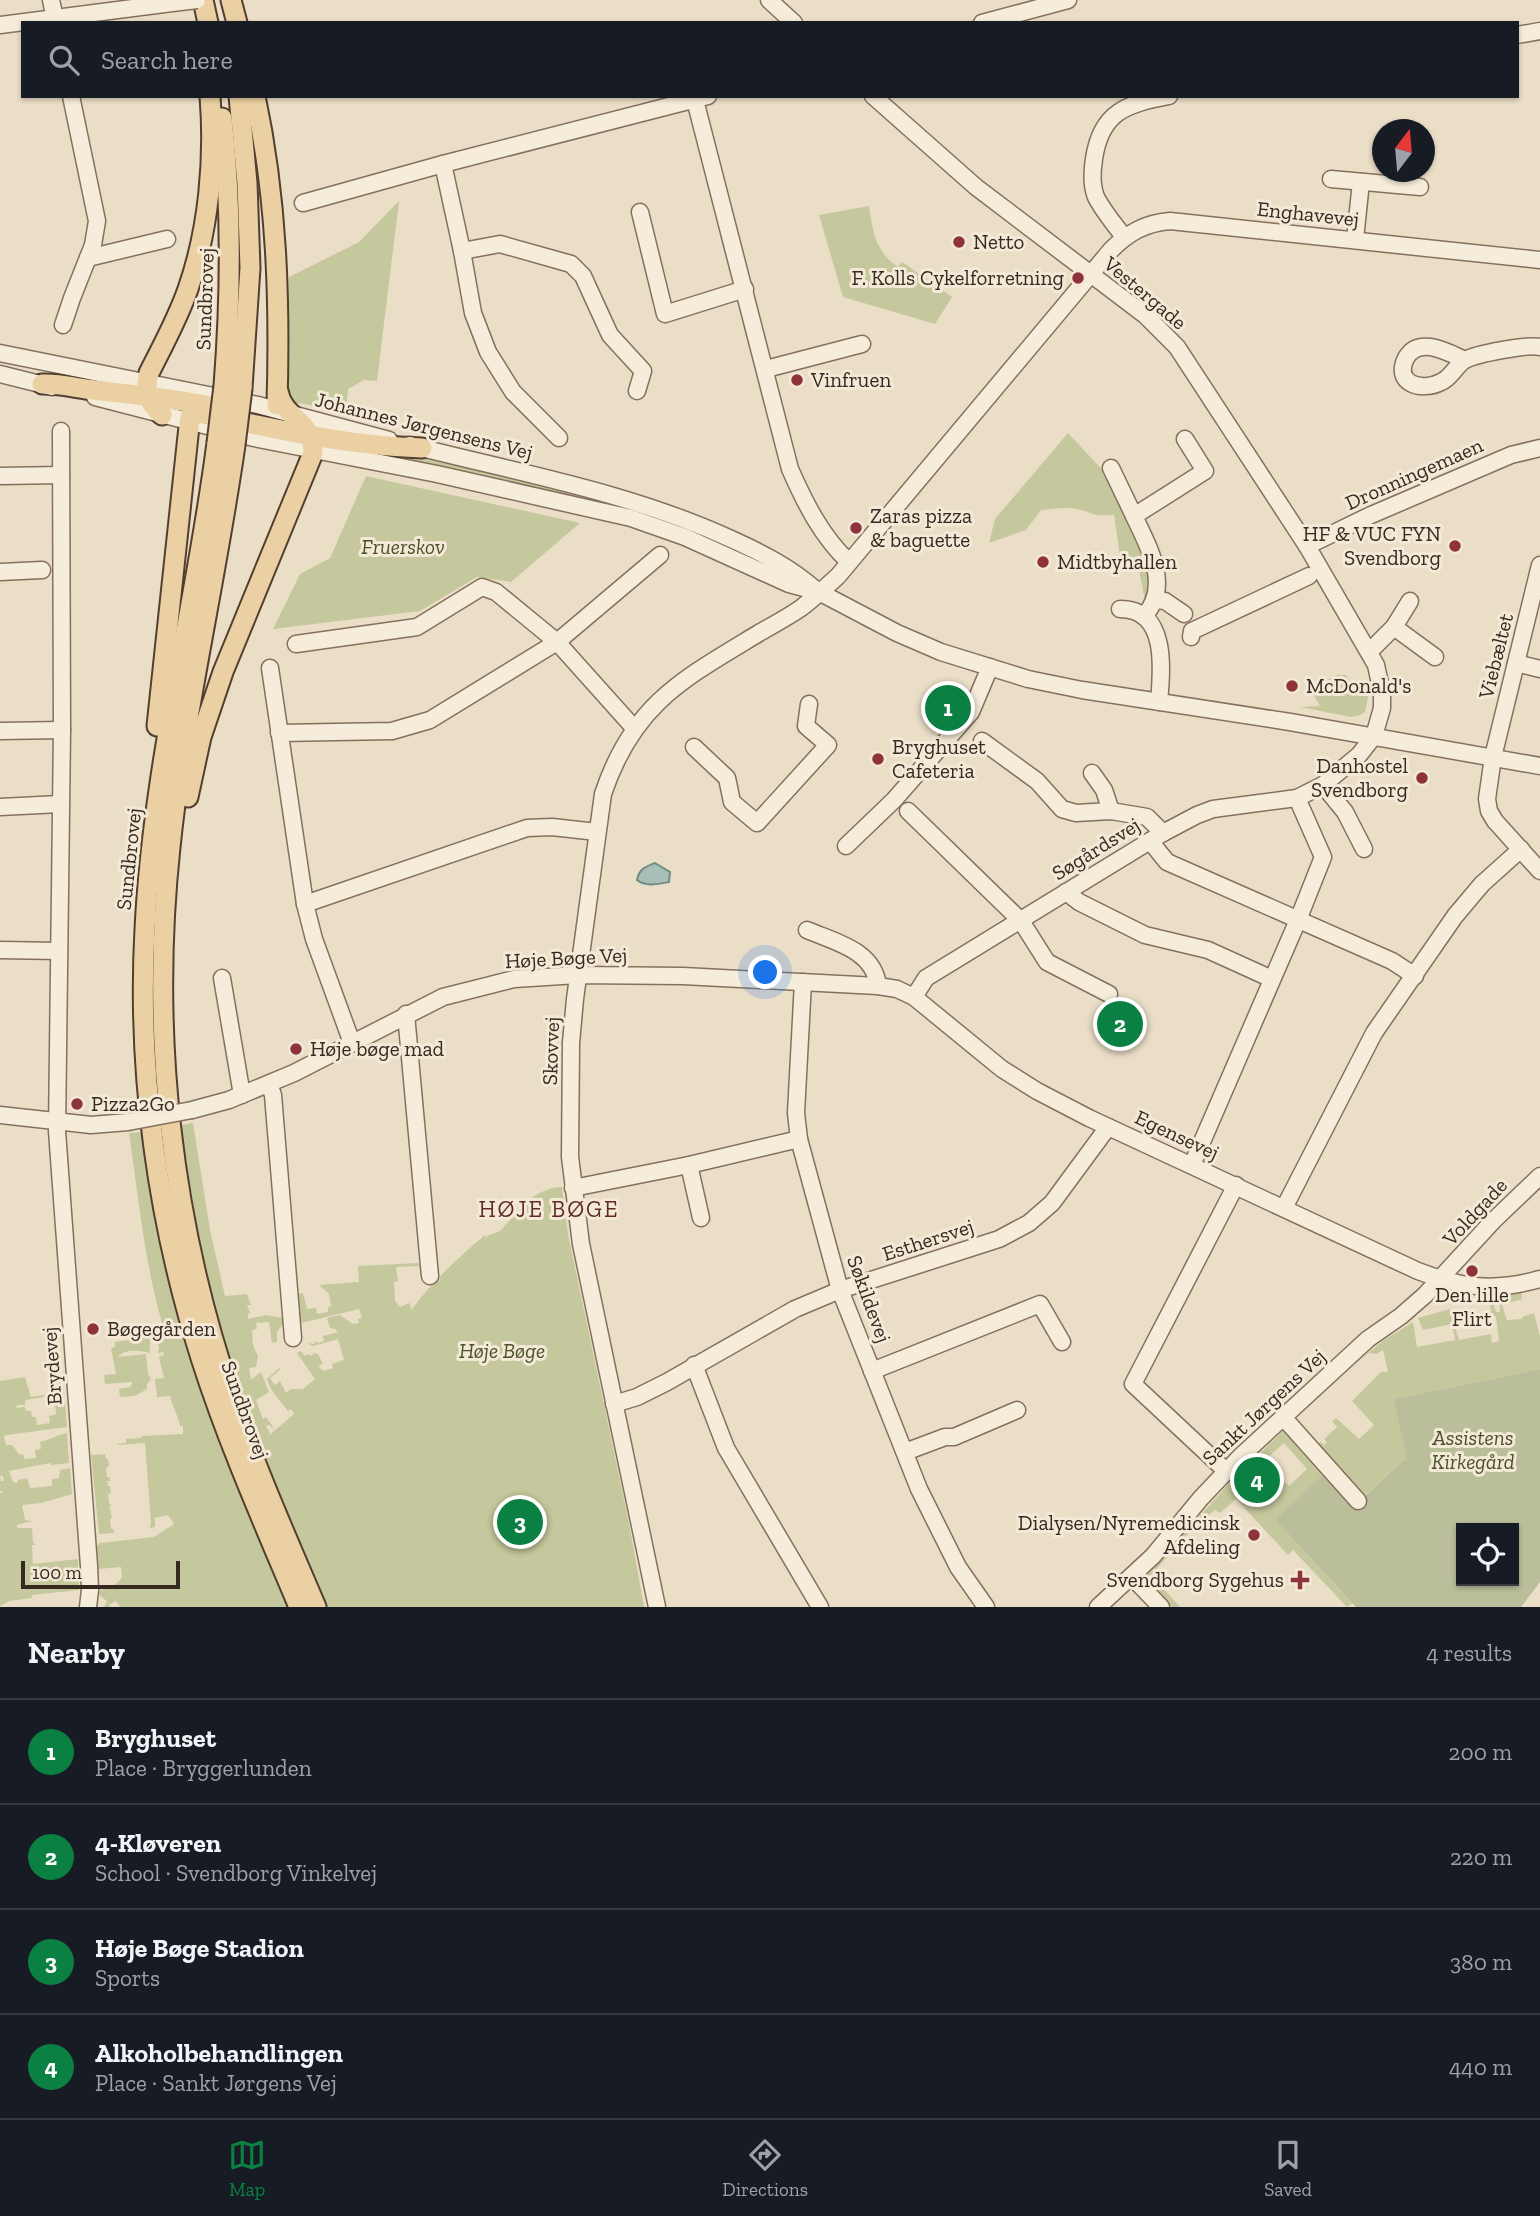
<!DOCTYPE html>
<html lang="en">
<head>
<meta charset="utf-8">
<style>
	body { margin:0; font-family:"Zilla Slab",serif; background:#20242c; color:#f1f3f6 }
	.controls { position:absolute; right:21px; bottom:21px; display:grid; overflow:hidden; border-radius:0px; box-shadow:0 2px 5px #0004 }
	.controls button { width:63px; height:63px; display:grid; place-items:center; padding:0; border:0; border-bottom:2px solid #363941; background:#171b24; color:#f1f3f6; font:35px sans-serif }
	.compass { position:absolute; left:1372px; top:119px; width:63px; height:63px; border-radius:50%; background:#171b24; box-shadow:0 2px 5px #0004; rotate:16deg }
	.scale { position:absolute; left:21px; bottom:18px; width:159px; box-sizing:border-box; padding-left:7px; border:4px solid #362a20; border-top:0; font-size:19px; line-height:24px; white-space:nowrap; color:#362a20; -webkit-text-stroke:5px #f3e9d6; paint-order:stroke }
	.you { position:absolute; left:766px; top:973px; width:24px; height:24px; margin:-18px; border:5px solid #fff; border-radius:50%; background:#1a73e8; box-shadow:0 0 0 10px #1a73e833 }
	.badge { display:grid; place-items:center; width:46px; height:46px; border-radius:50%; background:#0b8043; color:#fff; font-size:23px; font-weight:700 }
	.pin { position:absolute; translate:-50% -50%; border:4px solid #fff; box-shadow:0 2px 7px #0006 }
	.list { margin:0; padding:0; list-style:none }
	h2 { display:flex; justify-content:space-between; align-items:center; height:91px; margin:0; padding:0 28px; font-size:30px }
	h2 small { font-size:23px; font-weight:400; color:#9ea1a6 }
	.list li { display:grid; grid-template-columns:46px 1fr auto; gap:21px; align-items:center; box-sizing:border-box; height:105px; padding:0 28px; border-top:2px solid #363941 }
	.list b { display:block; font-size:26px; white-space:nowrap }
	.list p { margin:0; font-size:23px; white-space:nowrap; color:#9ea1a6 }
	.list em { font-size:23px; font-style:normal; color:#9ea1a6 }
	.icon { flex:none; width:38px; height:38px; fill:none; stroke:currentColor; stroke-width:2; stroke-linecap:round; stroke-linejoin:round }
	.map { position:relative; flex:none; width:1540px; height:1607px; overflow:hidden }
	.search { position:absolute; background:#171b24; box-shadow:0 2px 5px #0004; left:21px; right:21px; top:21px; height:77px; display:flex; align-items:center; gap:18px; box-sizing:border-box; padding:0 24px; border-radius:0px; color:#9ea1a6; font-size:26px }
	.sheet { height:511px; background:#171b24 }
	nav { display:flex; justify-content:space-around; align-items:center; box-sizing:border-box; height:98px; border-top:2px solid #363941; background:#171b24; font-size:19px; color:#9ea1a6 }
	nav a { display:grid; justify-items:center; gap:4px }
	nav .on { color:#0b8043 }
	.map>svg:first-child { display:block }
	.green { fill:#c5c89c }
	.cemetery { fill:#bbbe9a; fill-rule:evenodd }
	.water { fill:#a8bfb7; stroke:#6f8c84; stroke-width:2 }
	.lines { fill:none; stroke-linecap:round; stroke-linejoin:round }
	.minor-casing { stroke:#85705e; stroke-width:19 }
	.major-casing { stroke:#533f32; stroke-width:23 }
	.minor { stroke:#f6ecda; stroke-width:16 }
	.major { stroke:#ead0a2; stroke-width:19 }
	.minor-bridge-casing { stroke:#85705e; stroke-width:19; stroke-linecap:butt }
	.major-bridge-casing { stroke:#533f32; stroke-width:23; stroke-linecap:butt }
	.minor-bridge { stroke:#f6ecda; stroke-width:16 }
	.major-bridge { stroke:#ead0a2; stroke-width:19 }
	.poi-dot { fill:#8e3339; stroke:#f3e9d6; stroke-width:2.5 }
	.labels { text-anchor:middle; stroke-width:6; stroke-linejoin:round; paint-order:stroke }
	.street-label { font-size:21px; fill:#362a20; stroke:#f3e9d6 }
	.poi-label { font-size:21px; fill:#362a20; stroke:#f3e9d6; text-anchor:start }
	.park-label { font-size:21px; font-style:italic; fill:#495129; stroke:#f3e9d6 }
	.neighbourhood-label { font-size:23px; letter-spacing:2px; fill:#5f2d23; stroke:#f3e9d6 }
</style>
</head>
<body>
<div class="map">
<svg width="1540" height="1607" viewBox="0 0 1540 1607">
	<rect width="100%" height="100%" fill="#ebdec7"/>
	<g class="green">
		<path d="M399 201 377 381 364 380 348 389 346 411 292 402 286 392 289 277 359 242Z"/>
		<path d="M869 206C873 232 875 251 898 267L902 262 952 297 935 324 843 297 819 215Z"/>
		<path d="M1068 433 1110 478 1152 571 1146 606 1139 570 1122 571 1114 515C1095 516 1098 515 1081 510 1069 506 1054 509 1041 510L1026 530 989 543 995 519Z"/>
		<path d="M324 444 420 454 633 506 710 537 632 512Z"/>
		<path d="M366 476 580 523 511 582 477 577 420 611 273 629 300 574 330 558Z"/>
		<path d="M1336 675H1346L1354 688 1368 680 1369 693 1365 712 1358 716 1351 717 1300 707 1320 706 1311 690Z"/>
		<path d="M193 1123 210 1230 225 1296 247 1294 251 1305H247L250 1313 248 1314V1319L266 1315 283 1318V1324L277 1332V1342L272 1343 269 1322 256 1323 257 1329 252 1330C253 1344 251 1342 258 1356L256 1367 249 1368 251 1380 261 1372 269 1392 256 1400 263 1419 266 1417 275 1430 269 1425 266 1426 270 1433 268 1436 294 1414 291 1409 288 1411C280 1400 271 1393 267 1379L279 1368 280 1370 270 1378 275 1385 280 1381 286 1393 291 1389H303L315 1379 297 1353 301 1351 305 1356 308 1354 311 1356 314 1353 318 1354 323 1364 318 1366 323 1371 333 1368 332 1364 344 1360 338 1339 313 1346 307 1343 314 1344 316 1341 318 1343 324 1341 323 1336 338 1332 335 1329 330 1328 327 1318 340 1315 353 1324 359 1323 358 1319 362 1318 359 1309 301 1323 297 1294 303 1293 307 1309 316 1308 317 1314 328 1312V1307L331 1306 329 1294 319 1285 359 1282 358 1266 418 1263 420 1266 396 1267 398 1281 394 1282 395 1301 400 1307 410 1303 411 1310C433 1281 459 1257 485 1235L486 1239 487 1236 500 1231 525 1203 539 1193 552 1188 562 1187 568 1234 629 1523 644 1607H324C286 1514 245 1421 218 1323 201 1258 191 1192 181 1125Z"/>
		<path d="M142 1132 160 1244 183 1325 218 1435 289 1607H120L116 1601 109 1605 110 1607H104L107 1601 99 1595 100 1590 112 1587 122 1578 121 1567 98 1569 97 1546 100 1543 154 1537 174 1524 168 1515 155 1518V1527L142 1530 150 1528 151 1522 145 1443 117 1445V1444L126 1443V1439L141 1438 142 1436 183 1434V1426H180C178 1415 172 1406 170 1396L157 1397 155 1379 164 1378 159 1357 164 1355 163 1352 158 1353 159 1346 156 1342 165 1333C145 1269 139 1200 129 1133Z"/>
		<path d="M1521 1292 1522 1299 1502 1305 1507 1320 1522 1319V1317L1534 1313 1540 1337V1369L1395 1399 1408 1459 1399 1464 1365 1495 1319 1445 1320 1441 1324 1445 1327 1442 1324 1439 1337 1427 1332 1421 1336 1418 1359 1439 1374 1425 1352 1401 1381 1372H1388L1383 1350 1377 1354 1369 1353 1362 1358 1384 1340 1413 1322 1417 1347 1455 1340 1452 1324 1423 1330 1418 1318 1450 1309 1459 1340 1491 1334 1492 1343 1499 1341 1496 1316 1492 1317 1489 1300 1492 1299 1496 1312H1500V1297Z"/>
		<path d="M150 1337V1353C142 1351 125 1348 118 1357L146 1354 148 1373 151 1379 147 1384V1389L135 1396 120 1397 119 1389 131 1387 132 1382 105 1384 104 1375 116 1374 111 1348 115 1347V1342Z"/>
		<path d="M25 1377 31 1397 56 1393 55 1378 62 1377 64 1394 25 1400V1405H18L15 1408 25 1407 26 1411H31L32 1417H36L37 1425 50 1423 49 1416 56 1414 55 1403 65 1402 67 1427 7 1435 4 1436 6 1445H12L19 1454 24 1455V1459L36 1458 35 1450 41 1449 40 1442C51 1440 56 1435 67 1433L69 1463 51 1465 50 1463 9 1471 13 1482 18 1483V1480L27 1478 30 1488 52 1486V1479L59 1478 60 1470 70 1468 72 1494 41 1503 22 1505 25 1520 32 1521 17 1525V1528H32L33 1542 36 1545H32L33 1564 78 1559V1570L67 1572V1580L79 1579V1590L32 1595V1598L9 1601 0 1606V1493L3 1492 0 1490V1477L1 1481H4L3 1476H0V1381Z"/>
		<path d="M1283 1431 1322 1475 1275 1520 1352 1603 1347 1607 1293 1550 1288 1555 1236 1499 1220 1513 1215 1510 1193 1528 1151 1575 1180 1607H1172L1147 1580V1575L1232 1480 1238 1486 1243 1481 1255 1494 1267 1484 1275 1492 1285 1482 1289 1486 1307 1469 1284 1443 1269 1456 1271 1459 1269 1461 1261 1452Z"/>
		<path d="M105 1454 106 1459H108L109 1466 106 1468 107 1477H110V1481H107L108 1486H110L111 1493 108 1494 109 1503 112 1506H109L112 1518 110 1519 111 1529H113L114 1533 99 1534 91 1455Z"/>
	</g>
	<path class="cemetery" d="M1540 1369V1582L1521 1607H1356L1275 1520 1322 1475 1353 1507 1399 1464 1407 1459 1394 1399ZM1461 1528H1514V1581H1461Z"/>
	<path class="water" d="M655 863 670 872 669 882C659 884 645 887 637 880 639 869 645 867 655 863Z"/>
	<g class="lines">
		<defs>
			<g id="minor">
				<path d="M51 0 56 23"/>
				<path d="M769 0 794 23"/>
				<path d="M982 23 1068 0"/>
				<path d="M0 25 172 3"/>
				<path d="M1517 35 1540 31"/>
				<path d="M873 96 976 187 1146 316 1177 347 1307 546 1376 665 1382 693V708L1374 736 1359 755 1323 785 1297 798 1213 809 1197 815 1163 833 926 978 914 997"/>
				<path d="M695 100 790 469C805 503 822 537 849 562"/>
				<path d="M443 164 462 251 473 313 488 352 513 392 559 438"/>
				<path d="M1331 179 1420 187"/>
				<path d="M303 203 443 164 708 96"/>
				<path d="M640 212 665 314 745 289"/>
				<path d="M1124 237C1115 225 1103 211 1096 197 1091 185 1092 172 1094 159 1101 111 1127 104 1169 96"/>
				<path d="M1355 239 1361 182"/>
				<path d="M462 251 500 244 571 264 583 276 610 335 643 371 637 391"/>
				<path d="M88 258 167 239"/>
				<path d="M63 325 72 298 93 245 97 221 71 96"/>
				<path d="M0 353 258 405 389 440"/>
				<path d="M1465 360C1449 353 1419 335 1406 358 1393 384 1422 392 1441 382 1451 378 1456 365 1465 360 1476 354 1527 344 1540 347"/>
				<path d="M766 369 862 344"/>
				<path d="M0 374 52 387"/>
				<path d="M95 397 254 438 437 474 631 518 685 537 789 584 819 592 897 633 941 652 1028 679 1082 690 1290 722 1540 766"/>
				<path d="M61 431 62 730 57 1131 89 1566 90 1590 88 1607"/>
				<path d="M410 445C519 473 629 492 731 539 762 553 792 568 817 591"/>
				<path d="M1111 468 1134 516"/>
				<path d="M0 476 61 475"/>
				<path d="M1307 546 1371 515 1511 455 1540 448"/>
				<path d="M1540 565 1493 757 1487 799 1489 811 1495 821 1540 871"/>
				<path d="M0 572 42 570"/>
				<path d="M1154 600 1165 601 1184 614"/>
				<path d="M1120 609C1168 609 1162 669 1159 702"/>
				<path d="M1144 616C1172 586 1148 546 1134 516L1205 471 1185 439"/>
				<path d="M1394 627 1435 657"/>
				<path d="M1191 637 1192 631 1309 576"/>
				<path d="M296 644 417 627 482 587 496 592 557 642 634 728"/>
				<path d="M1369 652 1394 627 1410 601"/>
				<path d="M1516 663 1540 669"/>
				<path d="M270 668 305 904 314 939 352 1043"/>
				<path d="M0 731 62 730"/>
				<path d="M279 733 392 731 430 720 557 642 660 555"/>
				<path d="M982 741 1037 781 1062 809 1076 813 1111 811 1147 817 1163 833"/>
				<path d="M694 747 727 778 732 802 757 823 828 745 806 726 809 704"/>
				<path d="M1092 773 1104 790 1111 811"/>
				<path d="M1323 785 1345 812 1364 849"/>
				<path d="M0 807 60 804"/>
				<path d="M908 811 1021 921 1047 962 1109 994"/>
				<path d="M1150 841 1167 862 1392 961 1415 976"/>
				<path d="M846 846 894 800 971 712 990 667"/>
				<path d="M1066 892 1079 902 1145 935 1208 950 1272 979"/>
				<path d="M305 904 527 828 552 827 597 832"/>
				<path d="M807 930C835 942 874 950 878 986"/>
				<path d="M0 950 59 951"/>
				<path d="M222 978 242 1095"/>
				<path d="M803 982 796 1113 799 1139 840 1290 919 1489 958 1567 986 1607"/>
				<path d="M406 1014 430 1276"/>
				<path d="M269 1084 273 1095 293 1338"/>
				<path d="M192 1110 229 1100 294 1073 443 997 514 979 578 975 683 976 878 986 897 989 914 997 1002 1069 1037 1091 1089 1118 1418 1271C1462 1288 1494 1292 1540 1279"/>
				<path d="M0 1115 91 1125 128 1122"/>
				<path d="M689 1165 701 1218"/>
				<path d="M1192 1165 1298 920 1323 857 1297 798"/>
				<path d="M573 1188 689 1165 799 1139"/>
				<path d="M1284 1208 1374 1033 1455 916 1482 884 1521 849"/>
				<path d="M694 1365 726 1448 820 1607"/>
				<path d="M872 1371 1040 1304 1062 1342"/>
				<path d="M614 1404 637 1397 667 1382 795 1309 840 1290 999 1239 1029 1223 1052 1203 1108 1127"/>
				<path d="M1283 1417 1358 1501"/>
				<path d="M905 1452 945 1437H954L1017 1410"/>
				<path d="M1226 1471 1133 1384 1236 1185"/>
				<path d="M1132 1577 1161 1607"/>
				<path d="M657 1607 581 1244 570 1157 571 1043 575 999 603 794C633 704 683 679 759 633 773 625 788 617 801 608 814 598 826 587 838 576L1111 250C1128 233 1145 223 1170 221L1540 260"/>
				<path d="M1098 1607 1153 1556 1201 1498 1240 1457 1368 1339 1401 1316 1425 1295 1493 1221 1540 1176"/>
			</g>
			<g id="major">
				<path d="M203 0 208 23"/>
				<path d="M231 0 237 23"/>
				<path d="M239 96 247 183 250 268 242 388"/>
				<path d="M255 96C277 199 280 300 277 405"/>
				<path d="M222 118C232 207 231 296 224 386"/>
				<path d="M42 384C58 383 71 387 86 389 129 395 171 397 213 407"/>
				<path d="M162 415C148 403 144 391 149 373 163 345 178 318 188 289 209 229 215 159 210 96"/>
				<path d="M217 443C196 606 153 765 145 929 137 1074 158 1223 202 1361 229 1445 265 1526 299 1607"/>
				<path d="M235 445C216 580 184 712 170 847 150 1034 171 1224 233 1402 257 1471 287 1539 316 1607"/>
				<path d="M157 726 190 417 199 413C272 428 346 446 422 448"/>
				<path d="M188 797 201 737 223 672 313 453C314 419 283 420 278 391"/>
			</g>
		</defs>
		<use href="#minor" class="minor-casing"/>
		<use href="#major" class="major-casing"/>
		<use href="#minor" class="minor"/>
		<use href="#major" class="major"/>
		<defs>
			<g id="minor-bridge">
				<path d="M172 3 197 0"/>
				<path d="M128 1122 192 1110"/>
			</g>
			<g id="major-bridge">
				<path d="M217 443 224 386"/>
				<path d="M235 445 242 388"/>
			</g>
		</defs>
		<use href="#minor-bridge" class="minor-bridge-casing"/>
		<use href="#major-bridge" class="major-bridge-casing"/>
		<use href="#minor-bridge" class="minor-bridge"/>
		<use href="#major-bridge" class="major-bridge"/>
	</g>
	<g class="poi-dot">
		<circle cx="959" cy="242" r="7"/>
		<circle cx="1078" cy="278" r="7"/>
		<circle cx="797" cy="380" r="7"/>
		<circle cx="856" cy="528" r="7"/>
		<circle cx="1455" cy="546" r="7"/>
		<circle cx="1043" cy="562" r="7"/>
		<circle cx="1292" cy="686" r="7"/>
		<circle cx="878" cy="759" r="7"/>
		<circle cx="1422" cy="778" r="7"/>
		<circle cx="296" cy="1049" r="7"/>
		<circle cx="77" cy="1104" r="7"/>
		<circle cx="1472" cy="1271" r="7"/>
		<circle cx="93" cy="1329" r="7"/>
		<circle cx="1254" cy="1535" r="7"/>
		<path d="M1296.5 1569.5h7v7h7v7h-7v7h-7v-7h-7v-7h7z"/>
	</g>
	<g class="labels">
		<g class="street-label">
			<text transform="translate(1308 214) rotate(6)" y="7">Enghavevej</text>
			<text transform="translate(1145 293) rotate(40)" y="7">Vestergade</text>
			<text transform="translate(205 299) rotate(-88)" y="7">Sundbrovej</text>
			<text transform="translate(424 426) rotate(14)" y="7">Johannes Jørgensens Vej</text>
			<text transform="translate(1414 474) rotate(-24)" y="7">Dronningemaen</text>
			<text transform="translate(1496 656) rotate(-76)" y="7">Viebæltet</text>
			<text transform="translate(1096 849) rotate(-32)" y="7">Søgårdsvej</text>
			<text transform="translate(129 859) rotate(-84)" y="7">Sundbrovej</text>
			<text transform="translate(566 958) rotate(-3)" y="7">Høje Bøge Vej</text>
			<text transform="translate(551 1051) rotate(-88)" y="7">Skovvej</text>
			<text transform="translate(1177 1135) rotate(25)" y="7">Egensevej</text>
			<text transform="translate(1475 1212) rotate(-47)" y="7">Voldgade</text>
			<text transform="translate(928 1240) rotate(-18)" y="7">Esthersvej</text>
			<text transform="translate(869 1299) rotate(70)" y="7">Søkildevej</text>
			<text transform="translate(52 1366) rotate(-94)" y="7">Brydevej</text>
			<text transform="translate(1264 1407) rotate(-43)" y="7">Sankt Jørgens Vej</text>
			<text transform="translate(245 1410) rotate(70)" y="7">Sundbrovej</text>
		</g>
		<g class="poi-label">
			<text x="973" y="249">Netto</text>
			<text x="1064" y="285" text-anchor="end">F. Kolls Cykelforretning</text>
			<text x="811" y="387">Vinfruen</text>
			<text x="870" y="523">Zaras pizza<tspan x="870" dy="24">&amp; baguette</tspan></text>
			<text x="1441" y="541" text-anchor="end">HF &amp; VUC FYN<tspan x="1441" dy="24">Svendborg</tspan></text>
			<text x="1057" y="569">Midtbyhallen</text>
			<text x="1306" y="693">McDonald's</text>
			<text x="892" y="754">Bryghuset<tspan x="892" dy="24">Cafeteria</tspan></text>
			<text x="1408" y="773" text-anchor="end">Danhostel<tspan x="1408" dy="24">Svendborg</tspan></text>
			<text x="310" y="1056">Høje bøge mad</text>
			<text x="91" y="1111">Pizza2Go</text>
			<text x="1472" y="1302" text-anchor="middle">Den lille<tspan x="1472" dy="24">Flirt</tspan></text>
			<text x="107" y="1336">Bøgegården</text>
			<text x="1240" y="1530" text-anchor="end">Dialysen/Nyremedicinsk<tspan x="1240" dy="24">Afdeling</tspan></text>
			<text x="1284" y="1587" text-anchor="end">Svendborg Sygehus</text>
		</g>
		<g class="park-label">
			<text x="403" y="554">Fruerskov</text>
			<text x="502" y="1358">Høje Bøge</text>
			<text x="1473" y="1445">Assistens<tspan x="1473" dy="24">Kirkegård</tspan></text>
		</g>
		<g class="neighbourhood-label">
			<text x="549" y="1217">HØJE BØGE</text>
		</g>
	</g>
</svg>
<div class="controls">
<button><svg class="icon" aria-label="locate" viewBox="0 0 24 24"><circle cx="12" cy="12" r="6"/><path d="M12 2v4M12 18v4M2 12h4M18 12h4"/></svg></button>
</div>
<svg class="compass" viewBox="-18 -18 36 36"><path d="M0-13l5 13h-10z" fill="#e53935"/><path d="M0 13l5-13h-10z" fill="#9ea1a6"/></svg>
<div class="scale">100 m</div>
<div class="you"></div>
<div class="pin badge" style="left:948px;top:708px">1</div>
<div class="pin badge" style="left:1120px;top:1024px">2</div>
<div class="pin badge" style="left:520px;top:1522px">3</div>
<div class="pin badge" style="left:1257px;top:1480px">4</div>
<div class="search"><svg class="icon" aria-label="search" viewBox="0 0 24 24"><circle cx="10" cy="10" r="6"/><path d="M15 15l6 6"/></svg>Search here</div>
</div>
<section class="sheet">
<h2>Nearby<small>4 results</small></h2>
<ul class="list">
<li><span class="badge">1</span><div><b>Bryghuset</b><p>Place · Bryggerlunden</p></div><em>200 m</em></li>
<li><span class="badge">2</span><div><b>4-Kløveren</b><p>School · Svendborg Vinkelvej</p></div><em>220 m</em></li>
<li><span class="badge">3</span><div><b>Høje Bøge Stadion</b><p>Sports</p></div><em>380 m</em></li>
<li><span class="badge">4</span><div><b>Alkoholbehandlingen</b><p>Place · Sankt Jørgens Vej</p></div><em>440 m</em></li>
</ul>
</section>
<nav>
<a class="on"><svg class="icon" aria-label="map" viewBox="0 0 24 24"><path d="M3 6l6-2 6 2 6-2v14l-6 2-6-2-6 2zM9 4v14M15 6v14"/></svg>Map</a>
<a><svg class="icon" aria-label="directions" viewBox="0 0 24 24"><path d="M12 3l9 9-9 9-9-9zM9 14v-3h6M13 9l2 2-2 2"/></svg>Directions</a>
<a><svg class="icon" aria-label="saved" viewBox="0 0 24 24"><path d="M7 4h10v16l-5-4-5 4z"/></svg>Saved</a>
</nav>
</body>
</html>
